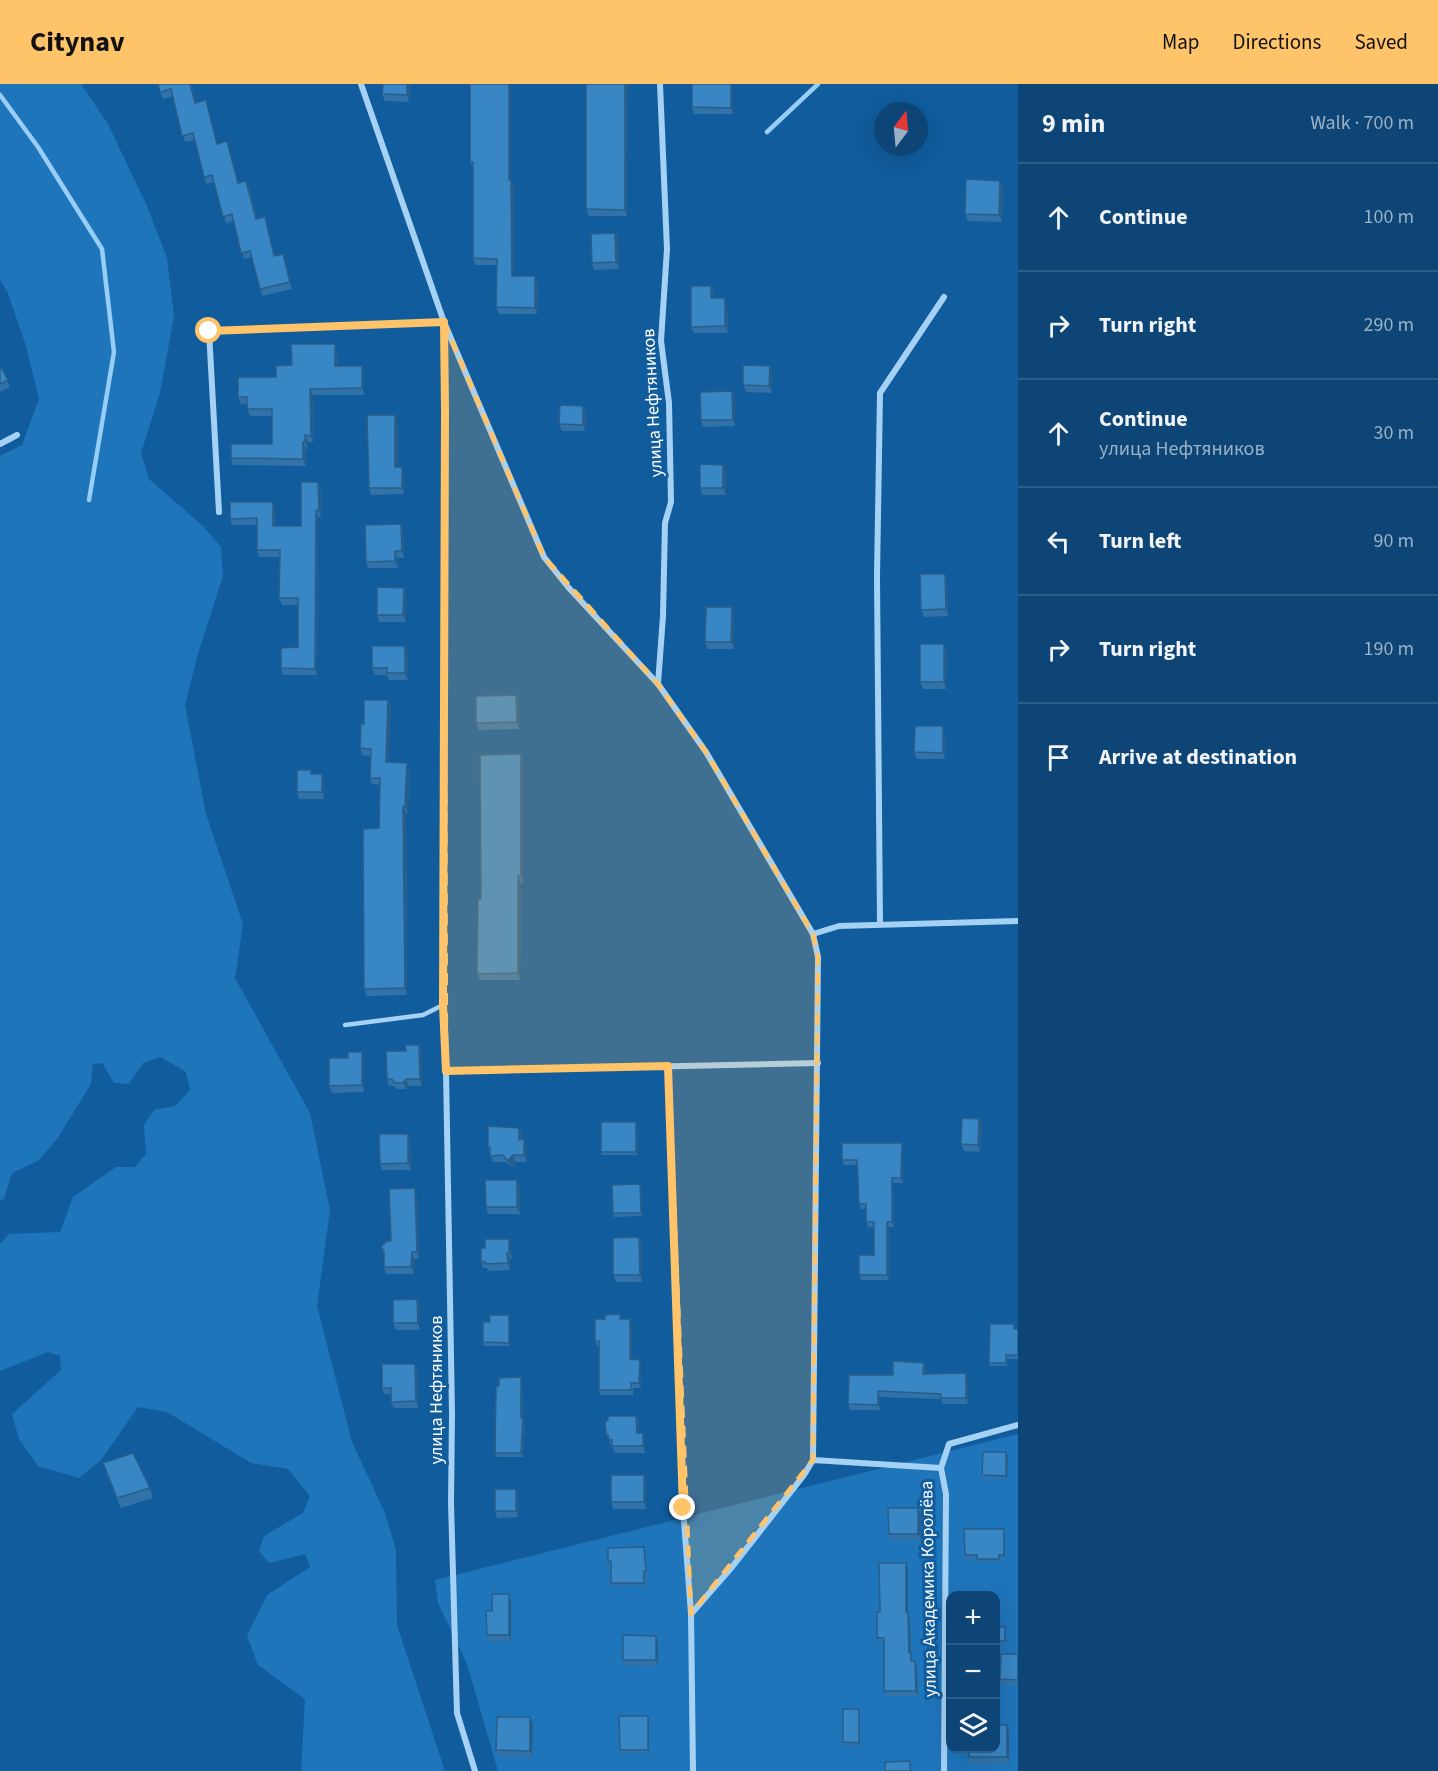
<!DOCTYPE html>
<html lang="en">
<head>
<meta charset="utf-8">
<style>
	body { margin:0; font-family:"Source Sans 3",sans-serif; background:#154c7b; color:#f1f3f6 }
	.controls { position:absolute; right:18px; bottom:18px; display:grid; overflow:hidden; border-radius:12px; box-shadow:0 6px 24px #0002 }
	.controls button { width:54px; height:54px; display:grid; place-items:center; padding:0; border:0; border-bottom:2px solid #2c5d88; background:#0c4576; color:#f1f3f6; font:30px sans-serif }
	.compass { position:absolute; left:874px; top:18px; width:54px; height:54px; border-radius:50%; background:#0c4576; box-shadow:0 6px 24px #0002; rotate:16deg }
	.stop { position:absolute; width:18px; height:18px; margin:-14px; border:4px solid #ffc469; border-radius:50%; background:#fff }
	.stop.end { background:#ffc469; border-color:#fff; box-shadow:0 2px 6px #0008 }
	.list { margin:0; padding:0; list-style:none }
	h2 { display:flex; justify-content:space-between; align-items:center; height:78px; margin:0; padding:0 24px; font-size:26px }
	h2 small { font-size:20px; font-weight:400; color:#9ab1c5 }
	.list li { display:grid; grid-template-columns:39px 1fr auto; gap:18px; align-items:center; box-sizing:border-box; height:108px; padding:0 24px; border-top:2px solid #2c5d88 }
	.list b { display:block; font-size:22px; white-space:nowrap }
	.list p { margin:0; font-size:20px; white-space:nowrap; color:#9ab1c5 }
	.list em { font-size:20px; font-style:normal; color:#9ab1c5 }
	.icon { flex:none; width:33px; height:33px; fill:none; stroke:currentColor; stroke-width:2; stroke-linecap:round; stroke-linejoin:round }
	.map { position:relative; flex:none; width:1018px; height:1687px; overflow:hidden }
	header { display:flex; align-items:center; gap:36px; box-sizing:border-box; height:84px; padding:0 30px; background:#ffc469; color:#111 }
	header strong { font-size:28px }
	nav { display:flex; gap:33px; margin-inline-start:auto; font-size:21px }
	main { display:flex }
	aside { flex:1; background:#0c4576 }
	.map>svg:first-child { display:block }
	.green { fill:#1f75ba; fill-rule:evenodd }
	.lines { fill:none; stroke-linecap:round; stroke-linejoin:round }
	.stream { stroke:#97cef8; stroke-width:4.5 }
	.lane { stroke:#a5d1f5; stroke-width:4.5 }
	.street { stroke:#a5d1f5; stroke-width:6 }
	.wall { fill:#3173a9 }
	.shaded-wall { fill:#285e89 }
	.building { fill:#3986c4; stroke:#285e89; stroke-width:1.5 }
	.route { stroke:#ffc469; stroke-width:8 }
	.marked { fill:#ffc469; fill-opacity:0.2; stroke:#ffc469; stroke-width:4.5; stroke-dasharray:12 8; stroke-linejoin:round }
	.labels { text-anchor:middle; stroke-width:6; stroke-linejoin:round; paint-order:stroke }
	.street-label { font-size:18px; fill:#fff; stroke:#105c9d }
</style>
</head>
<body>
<header>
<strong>Citynav</strong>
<nav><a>Map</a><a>Directions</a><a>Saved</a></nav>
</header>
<main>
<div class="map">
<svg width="1018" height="1687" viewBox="0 0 1018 1687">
	<rect width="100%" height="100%" fill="#105c9d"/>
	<g class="green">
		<path d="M0 0H81L108 40 147 122 167 174 174 232 160 309 141 369 149 395 204 443 221 463 223 492 197 573 185 621 206 730 243 840 235 894 310 1029 330 1126 317 1222 352 1358 385 1429 396 1466 397 1541 445 1687H301L305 1615 258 1581 247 1552 267 1511 310 1483 305 1470 269 1479 259 1467 264 1452 303 1429 310 1412 288 1385 251 1379 167 1328 138 1323 101 1376 79 1394 38 1382 19 1355 12 1330 61 1286 60 1272 48 1268 0 1287V1160L9 1150 60 1148 73 1113 116 1083H135L146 1070 144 1041 154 1026 175 1022 190 1006 186 988 160 973 143 979 129 1000 114 999 102 979 93 980 91 1000 57 1055 38 1077 12 1089 4 1115 0 1116V372L22 361 39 315 26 262 7 207 0 196Z"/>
		<path d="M1018 1350V1687H498L467 1580 438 1519 435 1496ZM950 1512H996V1664H950Z"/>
	</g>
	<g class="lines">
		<g class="stream">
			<path d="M0 11 38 63 102 165 114 268 89 416"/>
			<path d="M767 48 818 0"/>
		</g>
		<path class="lane" d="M345 941 423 931 443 921"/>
		<g class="street">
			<path d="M361 0 444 238 544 473 568 503 658 600 706 668 813 850"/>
			<path d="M0 360 17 351"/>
			<path d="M219 428 209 247 444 238 445 328 443 921 446 987 452 1329 451 1419 457 1629 475 1687"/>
			<path d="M658 600 663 532 665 439 671 418 669 319 661 257 667 165 660 0"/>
			<path d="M880 840 877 492 880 309 944 213"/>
			<path d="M668 982 683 1424 691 1530"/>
			<path d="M446 987 818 979"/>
			<path d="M813 1376 818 873 813 850 839 842 1018 837"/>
			<path d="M693 1687 691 1530 732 1483 804 1391 813 1376 941 1384"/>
			<path d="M944 1687 946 1410 941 1384 949 1360 1018 1341"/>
		</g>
	</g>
	<g class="wall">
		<path d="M191 0 196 19 206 16 217 60 229 64 238 99 249 104 257 135 265 133 275 172 285 176 292 205 262 212 252 173 244 175 234 137 226 139 214 98 206 100 195 56 185 58 173 12 163 15 160 8Z"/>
		<path d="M410 0 409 18 385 17 382 10Z"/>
		<path d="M511 0V96L514 103V192L538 199 537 230H499L496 223V181H475L473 174V85L470 78Z"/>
		<path d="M586 0 627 132H589L586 125Z"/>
		<path d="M733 0V30H694L692 23Z"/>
		<path d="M1003 103 1002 138 968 137 965 130Z"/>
		<path d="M615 149 618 155 619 185 594 186 592 179Z"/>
		<path d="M711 202 713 209 714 214H725L727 220 728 249H694L691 243Z"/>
		<path d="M335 260 337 266 338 282 364 289V311H313V358H308V365H306V382L233 381 231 374 272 360V332H250L247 325V320H241L238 313 276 293 292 281Z"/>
		<path d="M0 281 10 303 0 308Z"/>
		<path d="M770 282 772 288V309L746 308 743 301Z"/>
		<path d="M732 307 735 314V342L703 343 701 336Z"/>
		<path d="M583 322 586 329 585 347H562L559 340Z"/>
		<path d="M395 331 398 337V383L404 389V410L371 411 369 404Z"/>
		<path d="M726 387V411H702L700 404Z"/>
		<path d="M318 398 321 405V433H318L317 591H283L281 584 298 563V521H282L279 514 280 473H259L257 466V441H232L230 435 275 425V442H301Z"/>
		<path d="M401 440 403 446 404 474H397L398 484H368L366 478Z"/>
		<path d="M945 490 947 497 948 532 924 533 921 526Z"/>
		<path d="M404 504 406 511V538H379L377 531Z"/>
		<path d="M734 530V565H707L705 558Z"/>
		<path d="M944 560 947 566 946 605H923L920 598Z"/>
		<path d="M405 562 408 569V596H389L387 591H375L372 584Z"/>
		<path d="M388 616 391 623 388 678 409 685 408 730 406 729 407 911 367 912 364 905 379 744 380 701 372 700 370 694V672L362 671 360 664 364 640Z"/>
		<path d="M519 618V645L479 646 476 639Z"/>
		<path d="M945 649V675H917L914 668Z"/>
		<path d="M521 670 523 677V799H521L520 896H480L477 890 481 815Z"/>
		<path d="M311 686 312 690H322L324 696V715H299L297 708Z"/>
		<path d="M419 961 422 968V1002H409L406 1005H397L394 1002H389L387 995 406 967Z"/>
		<path d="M362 968 364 975V1008L332 1009 329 1002 348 974Z"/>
		<path d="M979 1035 982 1041 980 1068 964 1067 961 1060Z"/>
		<path d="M636 1038 637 1041 638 1071H602L601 1068Z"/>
		<path d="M519 1044 522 1051V1056L526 1062 527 1078H516L511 1083 506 1078H493L488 1063Z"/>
		<path d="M408 1050 410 1056 411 1086H382L380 1080Z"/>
		<path d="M902 1059 903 1064V1099H893L894 1143H889V1196H861L859 1191 874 1171V1143H868L866 1138V1125H861L859 1120 857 1081H844L842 1076Z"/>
		<path d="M520 1102V1130H488L486 1123Z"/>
		<path d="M641 1103 642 1132 614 1133 613 1129Z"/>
		<path d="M417 1111 419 1175H414V1190H386L384 1183V1171L381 1163 391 1157Z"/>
		<path d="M639 1153 642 1160V1198H616L613 1191Z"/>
		<path d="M511 1162 512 1175H510V1186L488 1187 487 1184H483L481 1178Z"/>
		<path d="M420 1222V1246H396L393 1239Z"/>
		<path d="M510 1234V1262H484L483 1258 490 1238Z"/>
		<path d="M621 1235 632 1240V1275L641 1280V1304H633V1311H600L599 1306V1262H597L595 1257Z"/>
		<path d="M1014 1240 1015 1245H1018V1275H1007V1282H990L989 1279Z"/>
		<path d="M415 1280 418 1287V1324H394L391 1318V1310H384L382 1304Z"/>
		<path d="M926 1284V1290L968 1295V1320H943L941 1315 880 1313V1326H850L848 1320 893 1291Z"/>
		<path d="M522 1298 523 1334 525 1339 523 1373H497L495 1369 499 1302Z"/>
		<path d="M636 1332 639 1339V1349H643L645 1356V1369H615L606 1350Z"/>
		<path d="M1006 1368 1008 1372 1007 1395H983L982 1391Z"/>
		<path d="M106 1389 150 1404 153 1414 121 1424Z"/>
		<path d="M644 1391 646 1398V1425H613L611 1418Z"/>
		<path d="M518 1412V1433L497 1434 495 1427Z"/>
		<path d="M918 1424 921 1431V1457H891L889 1450Z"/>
		<path d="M1005 1448V1474H1000V1478H978L977 1475H966L965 1471Z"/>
		<path d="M644 1463 645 1467 648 1490 645 1491 646 1502H612L611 1499V1481H609L608 1477Z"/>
		<path d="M906 1479 908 1484V1528L910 1534V1569L913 1575V1577H915L917 1583 918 1612H886L884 1607V1560H879L877 1554 880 1528Z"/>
		<path d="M511 1517V1558H489L487 1551 492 1527Z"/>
		<path d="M996 1543H1005L1006 1547V1560H996Z"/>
		<path d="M656 1552 658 1559V1583L625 1582 623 1576Z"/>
		<path d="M1018 1570V1602H1003L1000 1595Z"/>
		<path d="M859 1625 860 1629V1662H844L843 1658Z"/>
		<path d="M648 1632 649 1635V1669L621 1670 620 1666Z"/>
		<path d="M530 1633 533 1640 532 1673H499L496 1666Z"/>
		<path d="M1007 1641 1009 1648V1680H971L969 1673Z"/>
	</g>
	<g class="shaded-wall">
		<path d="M407 0H410L409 18 407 11Z"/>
		<path d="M509 0H511V103L509 96Z"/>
		<path d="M625 0H628L627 132 625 126Z"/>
		<path d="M731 0H733V30L731 24Z"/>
		<path d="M511 96 514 103V198L512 192Z"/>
		<path d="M1000 97 1003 103 1002 138 999 131Z"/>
		<path d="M615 149 618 155 619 185 616 178Z"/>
		<path d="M535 192 538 199 537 230 535 224Z"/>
		<path d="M711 202 713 209 714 221 711 214Z"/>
		<path d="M725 214 727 220 728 249 725 242Z"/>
		<path d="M335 260 337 266 338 289 335 282Z"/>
		<path d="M362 282 364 289V311L362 304Z"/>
		<path d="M770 282 772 288V309L769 302Z"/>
		<path d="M310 305 313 311V358L311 352Z"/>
		<path d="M732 307 735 314V342L733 336Z"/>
		<path d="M583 322 586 329 585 347 583 341Z"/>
		<path d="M395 331 398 337V389L395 383Z"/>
		<path d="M305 351 308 358V365L305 358Z"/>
		<path d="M303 358 306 365V382L303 375Z"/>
		<path d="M723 381 726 387V411L723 404Z"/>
		<path d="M402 383 404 389V410L402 404Z"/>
		<path d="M318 398 321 405V433L319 427Z"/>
		<path d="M273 418 275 425V448L273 442Z"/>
		<path d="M316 426 318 433 317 591 315 585Z"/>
		<path d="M401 440 403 446 404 474 402 467Z"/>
		<path d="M395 467 397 474 398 484 395 477Z"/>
		<path d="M945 490 947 497 948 532 946 525Z"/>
		<path d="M404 504 406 511V538L403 531Z"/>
		<path d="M732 523 734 530V565L731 558Z"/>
		<path d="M944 560 947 566 946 605 944 598Z"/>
		<path d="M405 562 408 569V596L405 589Z"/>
		<path d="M516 611 519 618V645L517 638Z"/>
		<path d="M388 616 391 623 388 685 386 678Z"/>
		<path d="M943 642 945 649V675L943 669Z"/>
		<path d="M521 670 523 677V799L521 792Z"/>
		<path d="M407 679 409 685 408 730 405 723Z"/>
		<path d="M322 690 324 696V715L322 708Z"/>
		<path d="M403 723 406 729 407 911 405 904Z"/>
		<path d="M518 792 521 799 520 896 518 889Z"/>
		<path d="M419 961 422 968V1002L420 995Z"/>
		<path d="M362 968 364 975V1008L362 1001Z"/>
		<path d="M406 995 409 1002 406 1005 403 999Z"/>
		<path d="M979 1035 982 1041 980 1068 978 1061Z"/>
		<path d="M636 1038 637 1041 638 1071 636 1068Z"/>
		<path d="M519 1044 522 1051V1062L519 1056Z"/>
		<path d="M408 1050 410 1056 411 1086 408 1079Z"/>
		<path d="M524 1055 526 1062 527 1078 524 1071Z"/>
		<path d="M902 1059 903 1064V1099L901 1094Z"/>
		<path d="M513 1071 516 1078 511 1083 508 1077Z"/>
		<path d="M892 1094 893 1099 894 1143 892 1138Z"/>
		<path d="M517 1096 520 1102V1130L517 1123Z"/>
		<path d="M640 1100 641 1103 642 1132 641 1129Z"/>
		<path d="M415 1104 417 1111 419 1175 417 1168Z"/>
		<path d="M887 1138 889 1143V1196L887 1191Z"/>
		<path d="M639 1153 642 1160V1198L640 1191Z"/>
		<path d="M509 1155 511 1162 512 1175 509 1169Z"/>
		<path d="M412 1168 414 1175V1190L411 1183Z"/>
		<path d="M507 1169 510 1175V1186L508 1179Z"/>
		<path d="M417 1215 420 1222V1246L418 1239Z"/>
		<path d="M509 1231 510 1234V1262L509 1259Z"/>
		<path d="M630 1235 632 1240V1280L630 1275Z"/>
		<path d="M640 1276 641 1280V1304L639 1299Z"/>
		<path d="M924 1279 926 1284 925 1296 923 1290Z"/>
		<path d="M415 1280 418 1287V1324L416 1317Z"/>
		<path d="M966 1289 968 1295V1320L966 1314Z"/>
		<path d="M521 1293 522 1298 523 1336V1334L525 1339 523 1373 521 1369Z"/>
		<path d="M878 1307 880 1313V1326L878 1321Z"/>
		<path d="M636 1332 639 1339V1356L637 1349Z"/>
		<path d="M643 1349 645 1356V1369L643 1362Z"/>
		<path d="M1006 1368 1008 1372 1007 1395 1006 1392Z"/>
		<path d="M644 1391 646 1398V1425L644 1418Z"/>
		<path d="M516 1405 518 1412V1433L516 1427Z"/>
		<path d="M918 1424 921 1431V1457L918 1450Z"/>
		<path d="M1004 1445 1005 1448V1474L1004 1471Z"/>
		<path d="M906 1479 908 1484V1534L906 1528Z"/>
		<path d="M509 1510 511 1517V1558L509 1551Z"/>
		<path d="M908 1528 910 1534 911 1575 909 1569Z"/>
		<path d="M656 1552 658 1559V1583L656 1576Z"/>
		<path d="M915 1577 917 1583 918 1612 916 1607Z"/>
		<path d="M859 1625 860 1629V1662L859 1659Z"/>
		<path d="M648 1632 649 1635V1669L648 1666Z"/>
		<path d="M530 1633 533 1640 532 1673 530 1667Z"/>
		<path d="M1007 1641 1009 1648V1680L1007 1673Z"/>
	</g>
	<g class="building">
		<path d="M158 0H190L195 19 206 16 217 60 227 57 238 99 246 97 256 135 265 133 274 172 283 170 290 198 260 205 250 167 241 169 232 130 223 133 212 91 204 93 193 49 182 52 171 5 160 8Z"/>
		<path d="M383 0H407V11L382 10Z"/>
		<path d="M470 0H509V96H511L512 192H535V224L496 223 497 175 473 174V78H470Z"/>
		<path d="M586 0H625V126L586 125Z"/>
		<path d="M692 0H731V24L692 23Z"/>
		<path d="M966 95 1000 97 999 131 965 130Z"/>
		<path d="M615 149 616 178 592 179 591 150Z"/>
		<path d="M691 202H711V214H725V242L691 243Z"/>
		<path d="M291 260H335V282H362V304L310 305 311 352 305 351V358H303V375L231 374V360H272V325H247V313H238V293H276V282L292 281Z"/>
		<path d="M0 281 8 296 0 300Z"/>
		<path d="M743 281 770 282 769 302 743 301Z"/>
		<path d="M732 307 733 336H701L700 308Z"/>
		<path d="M560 321 583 322V341L559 340Z"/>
		<path d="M367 331H395V383H402V404H369Z"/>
		<path d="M700 380 723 381V404H700Z"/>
		<path d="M301 398H318L319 427 316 426 315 585 281 584V564L298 563V514H279L280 466H257V434L230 435V418H273V442H301Z"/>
		<path d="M401 440 402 467H395V477L366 478 365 441Z"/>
		<path d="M920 490H945L946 525 921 526Z"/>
		<path d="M377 503 404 504 403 531H377Z"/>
		<path d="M706 523H732L731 558H705Z"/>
		<rect x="920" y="560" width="24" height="38"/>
		<path d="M372 562H405V589H387V584H372Z"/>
		<path d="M516 611 517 638 476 639V612Z"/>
		<path d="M364 616H388L386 678 407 679 405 723H403L405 904 364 905 363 745 379 744 380 694H370L371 665 360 664 361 640H364Z"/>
		<path d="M915 642H943V669L914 668Z"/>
		<path d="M521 670V792H518V889L477 890 478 815H481L480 671Z"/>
		<path d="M297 686H311V690H322V708H297Z"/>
		<path d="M405 961H419L420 995H406L403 999H395L392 995H387L386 967H406Z"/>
		<path d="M348 968H362V1001L329 1002V974H348Z"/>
		<path d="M962 1034 979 1035 978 1061 961 1060Z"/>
		<rect x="601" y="1038" width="35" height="30"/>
		<path d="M488 1042 519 1044V1056L524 1055V1071H513L508 1077 503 1071 490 1072V1063H488Z"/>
		<path d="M379 1050H408V1079L380 1080Z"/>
		<path d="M842 1059H902L901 1094H892V1138H887V1191H859V1171H874V1138H866V1120H859L857 1076H842Z"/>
		<path d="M485 1096H517V1123H486Z"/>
		<path d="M640 1100 641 1129H613L612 1101Z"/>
		<path d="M415 1104 417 1168H412L411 1183H384V1167L381 1163 387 1157H391L389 1105Z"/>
		<path d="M639 1153 640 1191H613V1154Z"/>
		<path d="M485 1155H509V1169H507L508 1179 485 1180V1178H481V1164H485Z"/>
		<path d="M417 1215 418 1239H393V1216Z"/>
		<path d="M620 1230V1235H630V1275L640 1276 639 1299H631V1306H599V1257H595V1235H605V1231Z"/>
		<path d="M489 1231H509V1259L483 1258V1238H490Z"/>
		<path d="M990 1240H1014V1245H1018V1271H1006V1279H989Z"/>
		<path d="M893 1277 924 1279 923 1290 966 1289V1314H941V1310L878 1307V1321L848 1320 849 1291H893Z"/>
		<path d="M382 1280H415L416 1317 391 1318V1304H382Z"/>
		<path d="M521 1293V1334H523L521 1369H495L496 1302H499V1294Z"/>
		<path d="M608 1332H636L637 1349H643V1362H612V1356H609L608 1351 606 1350 605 1338 608 1336Z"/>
		<path d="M983 1368H1006V1392L982 1391Z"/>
		<path d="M133 1369 150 1404 117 1414 103 1379Z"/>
		<rect x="611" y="1391" width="33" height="27"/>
		<rect x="495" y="1405" width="21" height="22"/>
		<path d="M888 1424H918V1450H889Z"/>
		<path d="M964 1445H1004V1471H999V1475H977V1471H965Z"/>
		<path d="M644 1463 646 1487H644V1499H611V1477H608V1464Z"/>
		<path d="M879 1479H906V1528H908L909 1569H911V1577H915L916 1607H884V1554H877V1528H880Z"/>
		<path d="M492 1510H509V1551H487L486 1527H492Z"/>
		<rect x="996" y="1543" width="9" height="14"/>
		<path d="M623 1551 656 1552V1576H623Z"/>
		<path d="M1001 1570H1018V1596L1000 1595Z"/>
		<path d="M843 1625H859V1659L843 1658Z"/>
		<path d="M619 1632H648V1666H620Z"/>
		<path d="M497 1633H530V1667L496 1666Z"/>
		<path d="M996 1641H1007V1673H969V1665H996Z"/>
		<path d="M910 1677V1687H885V1678Z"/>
	</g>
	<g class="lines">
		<path class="route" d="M209 247 444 238 445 328 443 921 446 987 668 982 683 1424"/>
	</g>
	<path class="marked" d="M444 238 544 473 658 600 706 668 813 850 818 873 813 1376 691 1530 668 982 446 987Z"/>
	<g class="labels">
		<g class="street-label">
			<text transform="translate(652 319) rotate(-93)" y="6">улица Нефтяников</text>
			<text transform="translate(436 1306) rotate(-90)" y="6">улица Нефтяников</text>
			<text transform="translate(928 1505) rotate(-91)" y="6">улица Академика Королёва</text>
		</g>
	</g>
</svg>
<div class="controls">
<button>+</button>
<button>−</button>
<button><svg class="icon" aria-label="layers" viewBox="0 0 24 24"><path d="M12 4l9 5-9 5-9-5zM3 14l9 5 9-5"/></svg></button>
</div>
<svg class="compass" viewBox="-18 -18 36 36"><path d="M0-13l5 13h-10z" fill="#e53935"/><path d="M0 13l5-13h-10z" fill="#9ab1c5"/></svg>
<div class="stop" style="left:209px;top:247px"></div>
<div class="stop end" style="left:683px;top:1424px"></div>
</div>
<aside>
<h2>9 min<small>Walk · 700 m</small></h2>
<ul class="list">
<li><svg class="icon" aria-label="ahead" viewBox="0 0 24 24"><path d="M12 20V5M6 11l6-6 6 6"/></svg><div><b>Continue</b></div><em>100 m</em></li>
<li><svg class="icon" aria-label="right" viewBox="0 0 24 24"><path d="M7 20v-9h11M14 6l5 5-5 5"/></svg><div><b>Turn right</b></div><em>290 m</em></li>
<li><svg class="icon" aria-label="ahead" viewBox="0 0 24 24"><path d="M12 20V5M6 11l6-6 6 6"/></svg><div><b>Continue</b><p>улица Нефтяников</p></div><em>30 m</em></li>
<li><svg class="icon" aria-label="left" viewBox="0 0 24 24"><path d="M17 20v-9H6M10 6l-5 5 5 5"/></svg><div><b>Turn left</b></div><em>90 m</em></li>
<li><svg class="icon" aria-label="right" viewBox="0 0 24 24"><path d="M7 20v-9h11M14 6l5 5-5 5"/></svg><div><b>Turn right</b></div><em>190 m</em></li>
<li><svg class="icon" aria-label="arrive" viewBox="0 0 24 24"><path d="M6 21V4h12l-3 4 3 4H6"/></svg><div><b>Arrive at destination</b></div></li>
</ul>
</aside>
</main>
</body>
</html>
